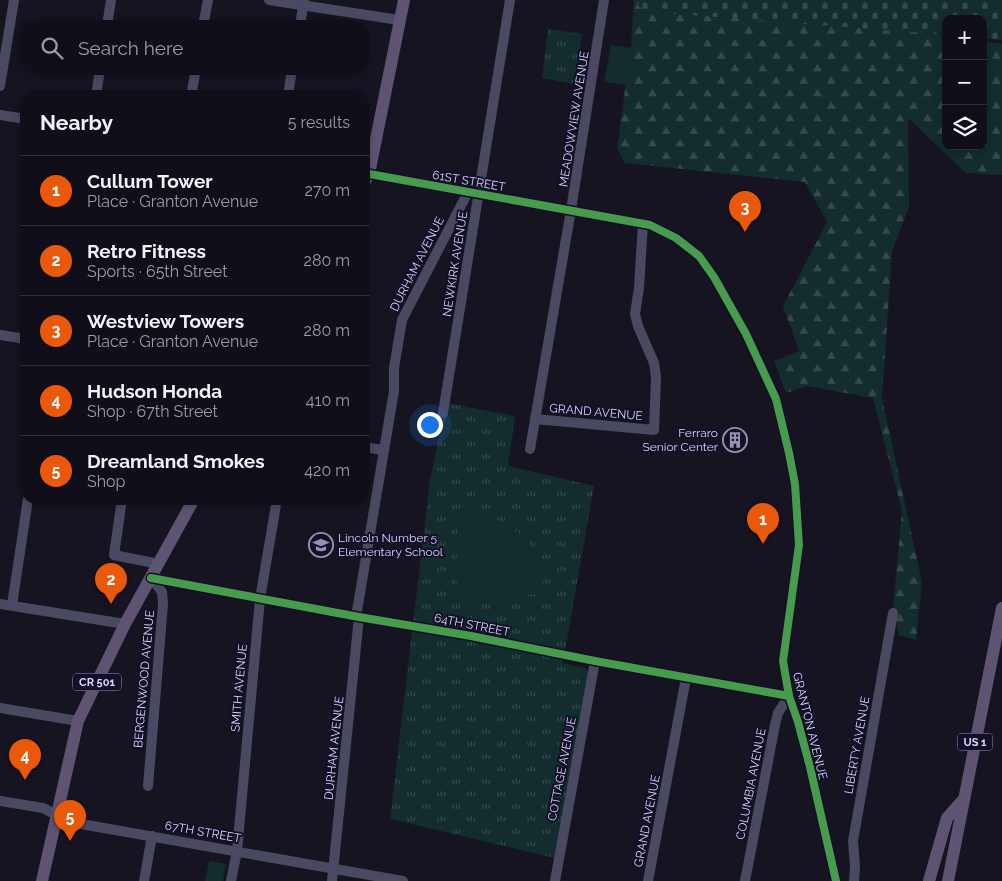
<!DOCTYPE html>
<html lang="en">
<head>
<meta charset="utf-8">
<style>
	body { margin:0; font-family:Raleway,sans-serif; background:#1e1d26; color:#f1f3f6 }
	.controls { position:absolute; right:15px; top:15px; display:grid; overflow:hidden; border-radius:10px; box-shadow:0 2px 8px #0003 }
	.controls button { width:45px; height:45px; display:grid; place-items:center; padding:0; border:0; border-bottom:1px solid #302f38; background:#100f19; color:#f1f3f6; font:25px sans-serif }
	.you { position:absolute; left:429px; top:424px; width:18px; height:18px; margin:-12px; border:4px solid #fff; border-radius:50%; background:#1a73e8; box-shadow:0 0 0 8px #1a73e833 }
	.badge { display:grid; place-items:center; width:32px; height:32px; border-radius:50%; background:#ea580c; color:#fff; font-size:16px; font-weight:700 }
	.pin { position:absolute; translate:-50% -41px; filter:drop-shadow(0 1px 2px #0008) }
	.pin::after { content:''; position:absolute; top:26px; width:18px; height:15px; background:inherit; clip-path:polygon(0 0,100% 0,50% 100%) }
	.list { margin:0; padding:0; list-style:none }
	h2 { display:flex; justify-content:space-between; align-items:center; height:65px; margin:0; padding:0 20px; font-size:21px }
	h2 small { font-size:16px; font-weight:400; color:#9c9ca2 }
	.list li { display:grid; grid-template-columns:32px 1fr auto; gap:15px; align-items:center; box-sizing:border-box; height:70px; padding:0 20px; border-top:1px solid #302f38 }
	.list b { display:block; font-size:19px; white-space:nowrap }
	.list p { margin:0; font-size:16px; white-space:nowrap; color:#9c9ca2 }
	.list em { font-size:16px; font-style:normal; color:#9c9ca2 }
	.icon { flex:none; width:28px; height:28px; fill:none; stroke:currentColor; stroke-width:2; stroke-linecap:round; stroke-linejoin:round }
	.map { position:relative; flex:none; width:1002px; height:881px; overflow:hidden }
	.search { position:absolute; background:#100f19; box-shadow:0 2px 8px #0003; left:20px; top:20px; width:350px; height:55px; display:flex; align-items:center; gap:12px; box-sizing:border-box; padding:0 18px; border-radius:20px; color:#9c9ca2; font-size:19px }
	.panel { position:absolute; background:#100f19; box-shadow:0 2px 8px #0003; left:20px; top:90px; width:350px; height:415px; border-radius:20px }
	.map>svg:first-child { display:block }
	.grass { fill:url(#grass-tufts) }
	.forest { fill:url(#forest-firs) }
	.cemetery { fill:url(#cemetery-stones) }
	.garden { fill:#132c2d }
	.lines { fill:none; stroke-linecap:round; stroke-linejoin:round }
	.minor { stroke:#4a4962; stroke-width:10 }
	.major { stroke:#5e5373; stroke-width:12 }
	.cycleway-casing { stroke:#130f26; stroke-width:11 }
	.cycleway { stroke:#469c4c; stroke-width:8 }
	.labels { text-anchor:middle; stroke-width:4; stroke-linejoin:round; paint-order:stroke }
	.shield { fill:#130f26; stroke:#9e99be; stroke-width:1 }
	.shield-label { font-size:11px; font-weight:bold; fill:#d9d4ff }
	.street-label { font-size:12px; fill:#d9d4ff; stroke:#130f26 }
	.poi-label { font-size:12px; fill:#d9d4ff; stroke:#130f26; text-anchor:end }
</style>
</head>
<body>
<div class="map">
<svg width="1002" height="881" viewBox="0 0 1002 881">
	<defs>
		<pattern id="grass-tufts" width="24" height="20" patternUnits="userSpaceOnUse" patternTransform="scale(1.25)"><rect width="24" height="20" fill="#132c2d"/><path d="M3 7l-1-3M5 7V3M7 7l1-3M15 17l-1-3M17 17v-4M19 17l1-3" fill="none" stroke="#354a4c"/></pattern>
		<pattern id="forest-firs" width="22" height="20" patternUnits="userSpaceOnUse" patternTransform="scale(1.25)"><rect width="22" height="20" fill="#132c2d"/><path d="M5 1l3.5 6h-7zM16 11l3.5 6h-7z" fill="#354a4c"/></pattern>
		<pattern id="cemetery-stones" width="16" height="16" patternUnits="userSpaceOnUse" patternTransform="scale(1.25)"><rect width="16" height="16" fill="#132c2d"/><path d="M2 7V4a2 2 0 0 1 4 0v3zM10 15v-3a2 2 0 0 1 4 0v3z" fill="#354a4c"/></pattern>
	</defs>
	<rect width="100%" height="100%" fill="#161421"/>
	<g class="grass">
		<path d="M548 29 582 34 579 52 582 56V61L577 65 574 84 542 78Z"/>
		<path d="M446 403 515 416 508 466 594 486 563 663 586 668 588 673 555 858 390 819 430 480Z"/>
	</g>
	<path class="forest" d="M634 0H751L891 28 946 36V146H983V41L1002 44V175L966 173 908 118 909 207 892 251 882 398 922 582 916 640 899 635 893 608 902 511 873 398 807 386 786 393 774 361 799 351 783 306 827 222 805 182 625 163 617 148 631 46Z"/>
	<path class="cemetery" d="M639 0H1002V40L983 38V19H946V35L641 11V7H638Z"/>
	<g class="garden">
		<path d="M611 45 632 48 627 85 604 82Z"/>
		<path d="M485 514C512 525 529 535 541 564 544 572 543 583 544 592L496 601H461L456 580 458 518Z"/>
		<path d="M209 861 226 864 223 881H205Z"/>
	</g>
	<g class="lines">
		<g class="minor">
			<path d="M269 0 399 20"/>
			<path d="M107 26 111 0"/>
			<path d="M203 26 208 0"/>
			<path d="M300 26 304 0"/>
			<path d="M0 86 14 0"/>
			<path d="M96 96 100 69"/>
			<path d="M191 96 196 69"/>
			<path d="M288 96 292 69"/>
			<path d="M0 115 26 119"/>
			<path d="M364 173 650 225 676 238 699 256 714 277 746 334 776 399 789 453 795 484 799 545 783 661 789 696 798 722 810 767 836 881"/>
			<path d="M0 335 26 339"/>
			<path d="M443 413 510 0"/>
			<path d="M535 419 654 430 656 377 654 363 638 326 635 314 639 288 643 223"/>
			<path d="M364 447 383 450"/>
			<path d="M530 449 571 210 604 0"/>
			<path d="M122 499 114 555 159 564"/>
			<path d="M151 578 359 617 471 636 595 661 789 696"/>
			<path d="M0 604 125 624"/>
			<path d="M12 605 28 499"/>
			<path d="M356 617 394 391V368L402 320 468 192"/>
			<path d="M0 708 78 721"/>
			<path d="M148 786 163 604 162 592 151 578"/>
			<path d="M0 801 43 808 70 822 403 881"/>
			<path d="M144 881 152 836"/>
			<path d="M231 881 237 851 260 599 277 499"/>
			<path d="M332 881 359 617"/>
			<path d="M555 881 595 661"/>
			<path d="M648 881 686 678"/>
			<path d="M745 881 775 725 778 713 789 696"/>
			<path d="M854 881 855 866 853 841 893 613"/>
		</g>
		<g class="major">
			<path d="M364 183 369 174 404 0"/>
			<path d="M42 881 78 721 125 624 194 499"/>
			<path d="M929 881 947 818 963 800"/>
			<path d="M948 881 1002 608"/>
		</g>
		<defs>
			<g id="cycleway">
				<path d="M364 173 650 225 676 238 699 256 714 277 746 334 776 399 789 453 795 484 799 545 783 661 789 696 798 722 810 767 836 881"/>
				<path d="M151 578 359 617 471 636 595 661 789 696"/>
			</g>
		</defs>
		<use href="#cycleway" class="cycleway-casing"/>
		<use href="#cycleway" class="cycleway"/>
	</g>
	<defs>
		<symbol id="building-ring" viewBox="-11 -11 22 22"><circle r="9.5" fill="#130f26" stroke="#9591b1" stroke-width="1.5"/><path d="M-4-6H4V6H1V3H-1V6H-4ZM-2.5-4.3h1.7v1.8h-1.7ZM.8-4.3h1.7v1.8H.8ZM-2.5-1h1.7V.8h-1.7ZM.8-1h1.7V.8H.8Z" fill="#9591b1"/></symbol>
		<symbol id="school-ring" viewBox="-11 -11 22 22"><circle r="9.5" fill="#130f26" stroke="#9591b1" stroke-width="1.5"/><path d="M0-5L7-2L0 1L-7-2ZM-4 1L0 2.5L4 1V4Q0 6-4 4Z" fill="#9591b1"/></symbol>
	</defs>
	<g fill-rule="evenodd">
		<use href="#building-ring" x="721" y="426" width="28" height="28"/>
		<use href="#school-ring" x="307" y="531" width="28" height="28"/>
	</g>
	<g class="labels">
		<g class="shield">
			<rect x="73" y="673.5" width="48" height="17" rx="4"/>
			<rect x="957.5" y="733.5" width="35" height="17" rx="4"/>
		</g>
		<g class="shield-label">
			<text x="97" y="686">CR 501</text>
			<text x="975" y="746">US 1</text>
		</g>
		<g class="street-label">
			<text transform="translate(574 119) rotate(-81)" y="4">MEADOWVIEW AVENUE</text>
			<text transform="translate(469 181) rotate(10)" y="4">61ST STREET</text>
			<text transform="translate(417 264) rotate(-63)" y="4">DURHAM AVENUE</text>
			<text transform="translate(455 264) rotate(-81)" y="4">NEWKIRK AVENUE</text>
			<text transform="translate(596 412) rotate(5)" y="4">GRAND AVENUE</text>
			<text transform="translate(472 625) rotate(11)" y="4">64TH STREET</text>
			<text transform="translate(144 679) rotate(-85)" y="4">BERGENWOOD AVENUE</text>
			<text transform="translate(239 688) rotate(-85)" y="4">SMITH AVENUE</text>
			<text transform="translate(810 726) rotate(76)" y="4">GRANTON AVENUE</text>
			<text transform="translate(857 745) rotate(-80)" y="4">LIBERTY AVENUE</text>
			<text transform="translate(334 748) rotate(-84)" y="4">DURHAM AVENUE</text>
			<text transform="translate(562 769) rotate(-79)" y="4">COTTAGE AVENUE</text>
			<text transform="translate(751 784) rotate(-79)" y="4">COLUMBIA AVENUE</text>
			<text transform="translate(647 821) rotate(-79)" y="4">GRAND AVENUE</text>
			<text transform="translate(203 832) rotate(10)" y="4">67TH STREET</text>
		</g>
		<g class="poi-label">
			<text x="718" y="437">Ferraro<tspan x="718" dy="14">Senior Center</tspan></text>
			<text x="338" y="542" text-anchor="start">Lincoln Number 5<tspan x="338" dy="14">Elementary School</tspan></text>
		</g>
	</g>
</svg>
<div class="controls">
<button>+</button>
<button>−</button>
<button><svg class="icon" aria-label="layers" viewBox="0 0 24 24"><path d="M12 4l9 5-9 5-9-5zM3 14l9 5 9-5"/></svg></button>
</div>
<div class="you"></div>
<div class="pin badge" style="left:763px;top:544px">1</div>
<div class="pin badge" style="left:111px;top:604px">2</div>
<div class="pin badge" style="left:745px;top:232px">3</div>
<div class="pin badge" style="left:25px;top:780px">4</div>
<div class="pin badge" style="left:70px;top:841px">5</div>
<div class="search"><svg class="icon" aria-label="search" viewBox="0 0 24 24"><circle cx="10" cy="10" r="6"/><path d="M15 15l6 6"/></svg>Search here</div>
<section class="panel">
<h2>Nearby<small>5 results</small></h2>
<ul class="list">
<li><span class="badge">1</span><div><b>Cullum Tower</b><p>Place · Granton Avenue</p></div><em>270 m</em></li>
<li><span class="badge">2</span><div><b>Retro Fitness</b><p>Sports · 65th Street</p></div><em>280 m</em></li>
<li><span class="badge">3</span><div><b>Westview Towers</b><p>Place · Granton Avenue</p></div><em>280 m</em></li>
<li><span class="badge">4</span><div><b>Hudson Honda</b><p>Shop · 67th Street</p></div><em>410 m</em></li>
<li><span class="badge">5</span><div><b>Dreamland Smokes</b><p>Shop</p></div><em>420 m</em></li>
</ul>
</section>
</div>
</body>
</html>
